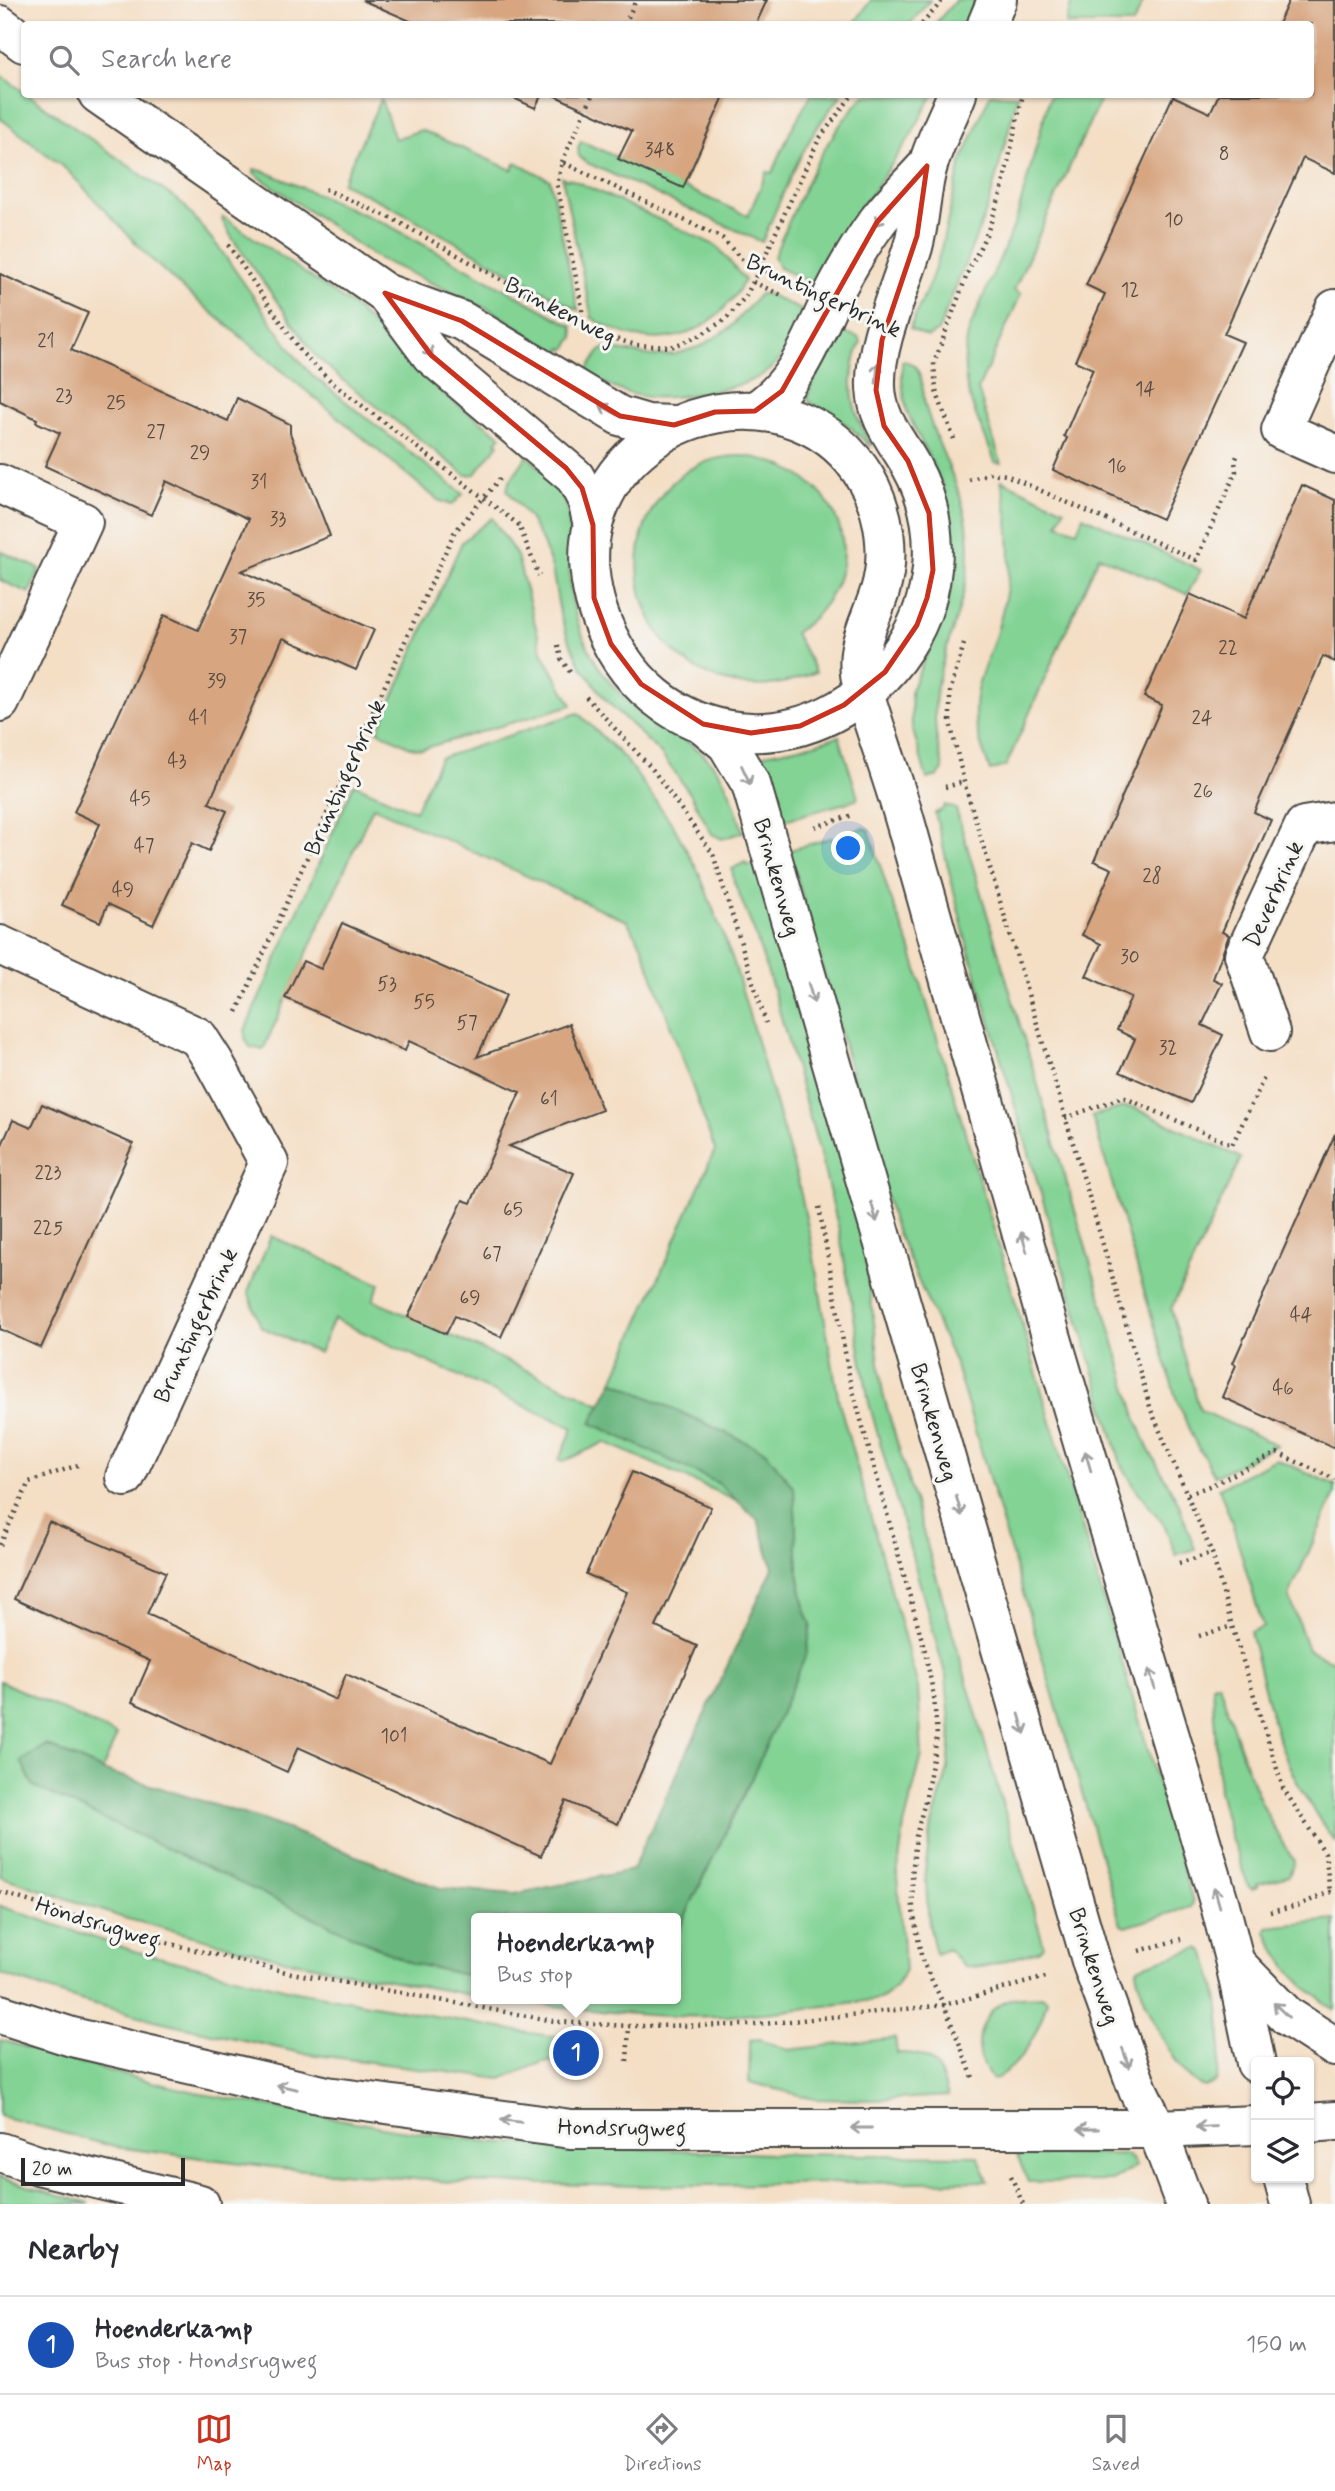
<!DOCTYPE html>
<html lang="en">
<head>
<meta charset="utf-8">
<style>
	body { margin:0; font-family:Mynerve,sans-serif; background:#f7f7f7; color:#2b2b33 }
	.controls { position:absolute; right:21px; bottom:21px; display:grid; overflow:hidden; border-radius:7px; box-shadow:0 2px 5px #0004 }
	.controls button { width:63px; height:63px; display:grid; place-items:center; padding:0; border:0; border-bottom:2px solid #e1e1e2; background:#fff; color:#2b2b33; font:35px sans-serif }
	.scale { position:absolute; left:21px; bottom:18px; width:164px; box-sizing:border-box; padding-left:7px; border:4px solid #2b2b2b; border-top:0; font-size:19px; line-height:24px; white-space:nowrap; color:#2b2b2b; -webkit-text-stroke:5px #f6f6f2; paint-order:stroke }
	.you { position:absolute; left:849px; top:849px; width:24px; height:24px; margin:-18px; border:5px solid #fff; border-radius:50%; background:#1a73e8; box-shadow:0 0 0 10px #1a73e833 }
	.badge { display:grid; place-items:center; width:46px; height:46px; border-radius:50%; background:#c8321e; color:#fff; font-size:23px; font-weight:700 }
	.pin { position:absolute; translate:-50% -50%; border:4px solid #fff; box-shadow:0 2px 7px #0006 }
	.popup { position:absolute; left:471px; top:1913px; width:210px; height:91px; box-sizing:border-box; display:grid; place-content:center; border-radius:7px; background:#fff; filter:drop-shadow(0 2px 5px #0005); font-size:23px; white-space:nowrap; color:#7c7c81 }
	.popup b { font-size:26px; color:#2b2b33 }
	.popup::after { content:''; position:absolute; left:50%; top:100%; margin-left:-14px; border:14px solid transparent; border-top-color:#fff }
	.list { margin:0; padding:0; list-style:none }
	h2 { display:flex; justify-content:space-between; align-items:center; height:91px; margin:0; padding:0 28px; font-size:30px }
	h2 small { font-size:23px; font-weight:400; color:#7c7c81 }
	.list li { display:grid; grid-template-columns:46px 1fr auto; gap:21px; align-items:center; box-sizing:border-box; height:98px; padding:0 28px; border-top:2px solid #e1e1e2 }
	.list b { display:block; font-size:26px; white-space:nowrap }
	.list p { margin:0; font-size:23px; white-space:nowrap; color:#7c7c81 }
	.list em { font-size:23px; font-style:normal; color:#7c7c81 }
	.icon { flex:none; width:38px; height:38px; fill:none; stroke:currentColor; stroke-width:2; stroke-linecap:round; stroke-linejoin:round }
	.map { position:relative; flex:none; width:1335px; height:2204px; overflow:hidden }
	.search { position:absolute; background:#fff; box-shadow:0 2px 5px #0004; left:21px; right:21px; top:21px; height:77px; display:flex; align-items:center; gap:18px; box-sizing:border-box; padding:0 24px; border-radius:7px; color:#7c7c81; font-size:26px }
	.sheet { height:189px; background:#fff }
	nav { display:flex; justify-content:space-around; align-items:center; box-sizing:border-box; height:98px; border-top:2px solid #e1e1e2; background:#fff; font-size:19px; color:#7c7c81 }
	nav a { display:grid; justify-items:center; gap:4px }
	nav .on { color:#c8321e }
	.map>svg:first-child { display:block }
	.green { fill:#82d394; stroke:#567f60; stroke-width:2 }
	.forest { fill:#69b57e; stroke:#4a7054; stroke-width:2 }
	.building { fill:#d7a681 }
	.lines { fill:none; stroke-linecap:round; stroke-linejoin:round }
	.minor-casing { stroke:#494642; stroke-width:42 }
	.major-casing { stroke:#494642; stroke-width:42 }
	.path { stroke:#494642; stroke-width:4.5; stroke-dasharray:2 5; stroke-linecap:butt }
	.minor { stroke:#fff; stroke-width:38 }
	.major { stroke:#fff; stroke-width:38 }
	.oneway { stroke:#a0a0a0 }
	.marked { fill:none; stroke:#c8321e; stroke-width:5; stroke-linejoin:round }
	.labels { text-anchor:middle; stroke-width:6; stroke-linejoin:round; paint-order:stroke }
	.number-label { font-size:19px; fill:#564a40 }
	.street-label { font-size:23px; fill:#2b2b2b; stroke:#f6f6f2 }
</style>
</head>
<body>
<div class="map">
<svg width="1335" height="2204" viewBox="0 0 1335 2204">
	<rect width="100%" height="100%" fill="#f6f6f2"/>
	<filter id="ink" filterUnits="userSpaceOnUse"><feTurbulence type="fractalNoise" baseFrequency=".0143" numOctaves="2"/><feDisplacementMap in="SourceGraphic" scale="14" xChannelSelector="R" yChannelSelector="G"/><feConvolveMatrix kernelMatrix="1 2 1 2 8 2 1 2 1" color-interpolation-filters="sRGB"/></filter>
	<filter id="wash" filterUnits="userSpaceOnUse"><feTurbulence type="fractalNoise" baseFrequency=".00686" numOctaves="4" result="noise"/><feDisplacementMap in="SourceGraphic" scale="28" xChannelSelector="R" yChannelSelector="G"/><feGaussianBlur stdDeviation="1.57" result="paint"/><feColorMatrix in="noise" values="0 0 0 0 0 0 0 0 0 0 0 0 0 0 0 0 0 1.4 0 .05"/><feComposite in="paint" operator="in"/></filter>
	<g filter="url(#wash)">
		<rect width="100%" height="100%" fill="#f4dec4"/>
		<g class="green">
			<path d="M871 0H930L910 24H854Z"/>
			<path d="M956 0H976L965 24H935Z"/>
			<path d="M1072 0H1144L1133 24H1066Z"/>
			<path d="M0 75 24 92V94L28 95 183 204 220 249 296 357 312 375 463 494 452 505 438 500 181 287 148 256 67 170 0 118Z"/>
			<path d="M990 94 1018 95 988 207 938 331 928 337 910 329 911 325 930 282 940 253 961 163Z"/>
			<path d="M811 95H842C804 137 785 190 762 242L585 162 579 156 578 148 581 141 748 216 767 172 772 173 791 130Z"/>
			<path d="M865 95H933L910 137 845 233 820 283 815 281 814 284 779 268 774 256C799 199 821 140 865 95Z"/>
			<path d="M1050 95H1102L1014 290 1021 294 978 389 1001 463 995 462C977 412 955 387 969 330L1016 221Z"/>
			<path d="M381 99 395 139 421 130 512 170 516 162 550 180 578 310 394 208 342 183Z"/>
			<path d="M254 169 266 172 388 225 572 326 574 337 565 350 562 348 559 354 556 353 494 312 377 258 258 176 254 173Z"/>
			<path d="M562 177 568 180 569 178 717 246 745 280C709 342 653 355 592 318Z"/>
			<path d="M223 217 353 306 446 396 501 436 496 442 499 444 475 474 466 475 340 378 316 356 232 238 222 220Z"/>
			<path d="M760 294H768L807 313C795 333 786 356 768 371 752 383 732 387 713 391 661 401 631 403 586 372L599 352 605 348 653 356 676 354 701 346 730 328Z"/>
			<path d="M837 330 858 337 861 342C845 377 851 413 871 445L870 446 849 426 809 402 807 397Z"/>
			<path d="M902 361C925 362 921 391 926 408 941 459 969 494 969 551 969 599 945 640 937 686 934 707 934 729 939 750 940 757 943 763 943 770L938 776 927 779 912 727 911 690 944 615 951 584 953 537 944 489 907 412 902 382Z"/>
			<path d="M527 456C541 469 557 481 564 500 574 526 568 553 570 579 571 605 580 633 592 655 608 684 630 707 657 724 676 736 695 744 710 761 729 782 735 806 743 832L722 839 712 834 691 795 661 754 605 699 582 667 568 638 560 614 552 568 543 543 529 518 507 490 509 482Z"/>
			<path d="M745 456C845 469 880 573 795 633L816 672C789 683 762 690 733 683 645 664 609 559 665 491 685 466 714 455 745 456Z"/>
			<path d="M1001 480 1064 509 1058 524 1077 531 1083 516 1201 570 1187 594 1099 556 1006 766 990 771C984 752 974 730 975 709 975 683 987 662 995 638 1013 579 1014 539 1001 480Z"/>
			<path d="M492 518 517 556 543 654 572 705 422 749 410 747 378 731 462 542Z"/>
			<path d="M0 551 40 569 29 593 0 580Z"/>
			<path d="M578 713 626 760 673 825 699 873 734 963 798 1181 811 1241 839 1402 918 1687 922 1755 904 1826 897 1876 905 1970 896 1986 882 1998 875 2000C825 2005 775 2014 725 2016 649 2019 574 2008 499 1999H676V1935L755 1771 811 1624 806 1612 798 1573 794 1488 765 1451 613 1381 715 1150 642 946 627 921 373 807 263 1050 250 1047 245 1038V1030L354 784 415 811 440 758Z"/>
			<path d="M839 736 858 797 856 800 785 820 781 819 763 757 765 754 814 744Z"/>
			<path d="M945 805 956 809 1137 1420 1148 1448 1178 1502 1195 1549 1176 1555 1165 1526 1136 1489 1121 1464 965 937 935 813 942 810Z"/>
			<path d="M864 828 869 830 889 894 910 946 1193 1902 1191 1907 1126 1927 1121 1925 956 1366 894 1225 790 853 793 849Z"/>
			<path d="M745 862 747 866 754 863 860 1212 883 1394 1044 1946 1038 1951 983 1967 964 1966 948 1949 936 1954 929 1925 925 1870 932 1825 948 1769 951 1734 946 1677 869 1403 839 1230 819 1150 773 989 754 931 734 882 732 869Z"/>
			<path d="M1124 1107 1135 1108 1241 1158 1171 1309 1200 1410 1277 1445 1215 1476 1192 1436 1176 1398 1092 1116Z"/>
			<path d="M271 1236 380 1284 373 1300 601 1404 592 1422 718 1483 738 1501 605 1442 562 1462 559 1460 573 1428 334 1319 319 1353 261 1327 248 1292Z"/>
			<path d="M1276 1459 1335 1485V1494L1289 1595 1308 1650 1335 1662V1842C1319 1820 1304 1797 1292 1772 1272 1730 1262 1677 1250 1632L1263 1627 1231 1520 1219 1488Z"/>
			<path d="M0 1681 117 1735 102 1770 46 1745 411 1963 476 1977V1996L293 1962 124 1918 0 1876Z"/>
			<path d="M1219 1683C1239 1748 1256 1804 1294 1861L1289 1876 1257 1884V1887L1252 1889 1248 1886 1230 1835 1219 1790 1212 1685Z"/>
			<path d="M0 1906 134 1951 291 1990 523 2032 574 2039 572 2061 543 2062 501 2079 301 2053 150 2019 80 2000 0 1974Z"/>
			<path d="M1335 1920V2010C1301 1986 1284 1969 1266 1932L1267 1927Z"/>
			<path d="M1199 1948 1204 1951C1221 1994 1226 2036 1216 2082L1204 2087C1177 2080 1141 1998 1136 1971L1138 1967Z"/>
			<path d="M1042 1996 1047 2000C1039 2031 1023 2064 994 2080L991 2079C987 2071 981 2063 980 2054 975 2030 990 2004 1014 1998 1023 1996 1033 1997 1042 1996Z"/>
			<path d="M895 2038 897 2053C933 2052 938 2064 948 2096L876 2100 814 2099 749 2082 750 2040 760 2039 788 2050Z"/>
			<path d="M0 2040 139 2079 208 2095 393 2129 490 2142 770 2154 978 2156 988 2181 635 2186 452 2182 280 2168 115 2147 0 2116Z"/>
			<path d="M1124 2154 1132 2159 1136 2166 1112 2181 1028 2182 1017 2155Z"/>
			<path d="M0 2178 90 2204 0 2203Z"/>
		</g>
		<path class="forest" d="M613 1381 765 1451 794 1488 798 1573 806 1612 811 1624 807 1653 755 1771 676 1935V1918H476V1977L411 1963 33 1786 21 1761 46 1745 102 1770 266 1821 440 1888 515 1894 632 1870 773 1568 758 1520 718 1483 591 1423Z"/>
		<g id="blocks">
			<g class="building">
				<path d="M362 0H767L756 24H417Z"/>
				<path d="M1289 0H1335V173L1303 158 1224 334 1243 342 1162 519 1053 470 1067 438 1064 436 1093 369 1075 361 1105 294 1086 285 1173 96 1210 113 1219 94H1311V24H1278Z"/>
				<path d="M505 94H542L535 108Z"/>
				<path d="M551 94H725L683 188 618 159 632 131Z"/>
				<path d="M0 274 88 313 71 350 228 421 237 398 290 424V433L330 536 241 571 374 630 356 670 283 638 209 803 227 811 209 851 192 843 153 925 108 904 100 922 62 905 100 824 74 812 164 615 198 630 249 519 166 481 151 515 45 466 60 433 36 422 37 419 0 401Z"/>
				<path d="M1302 485 1335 500V662L1323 656 1254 812 1271 820 1222 932 1229 935 1213 979 1222 983 1202 1025 1223 1035 1191 1103 1120 1072 1135 1039 1117 1030 1131 997 1086 976 1101 944 1082 935 1112 869 1094 861 1162 705 1144 697 1190 594 1244 619Z"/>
				<path d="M342 923 506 995 477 1057 569 1024 602 1110 509 1146 574 1173 501 1337 455 1316 446 1334 408 1317 463 1200 471 1203 520 1092 409 1041 405 1051 285 998 303 961 321 969Z"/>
				<path d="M42 1104 133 1144 41 1348 0 1329V1149L13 1120 31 1128Z"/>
				<path d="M1335 1134V1448L1222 1397 1236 1365 1233 1363Z"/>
				<path d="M632 1472 711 1507 656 1627 697 1646 618 1824 566 1801 541 1856 298 1747 287 1772 132 1702 150 1661 14 1599 49 1522 166 1572 147 1614 336 1700 346 1674 550 1764 627 1592 586 1574Z"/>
			</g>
		</g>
	</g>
	<g filter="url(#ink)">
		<use href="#blocks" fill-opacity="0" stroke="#494642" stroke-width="2"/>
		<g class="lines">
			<defs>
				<g id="minor">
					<path d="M987 24 997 0"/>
					<path d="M0 25 24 43"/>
					<path d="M98 94 385 293 462 321 620 416 647 424 674 425"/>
					<path d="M957 94C948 117 936 139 929 162 920 189 921 219 913 247 900 289 874 345 876 387 877 420 896 439 911 466 942 521 940 592 905 646 822 773 647 758 598 611 589 584 586 552 593 525 624 402 799 366 866 479 885 512 891 554 880 591 868 629 852 648 863 689 877 736 894 781 907 828 952 987 996 1146 1042 1305 1100 1505 1160 1705 1220 1905L1235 1963 1256 2063"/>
					<path d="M385 293 431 355 575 477 587 500 593 525"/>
					<path d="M1335 309 1281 430 1335 454"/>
					<path d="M755 411C796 385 810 344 830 301 840 279 862 242 877 222 892 202 911 184 927 166"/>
					<path d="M0 484 83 522 0 702"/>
					<path d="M703 724 727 744 751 784 1092 1964 1138 2090 1157 2129 1185 2204"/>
					<path d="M0 945 198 1037 214 1062 269 1163 125 1477"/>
					<path d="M1270 1032 1244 955 1304 826 1335 821"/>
					<path d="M1235 1963 1287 2016 1335 2047"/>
					<path d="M1283 2178 1290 2204"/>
				</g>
				<g id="major">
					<path d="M0 2014 72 2037 327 2096 571 2129H1157L1256 2125"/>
					<path d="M1309 2123 1335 2121"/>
					<path d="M0 2152 38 2165 200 2204"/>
				</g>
			</defs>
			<use href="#minor" class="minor-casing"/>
			<use href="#major" class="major-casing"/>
			<g class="path">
				<path d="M625 24 636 0"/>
				<path d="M922 24 942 1"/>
				<path d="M562 162 593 94"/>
				<path d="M325 189 391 218 599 334 636 345 671 347 699 336 726 319 746 296 753 282 819 139 853 94"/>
				<path d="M228 245 302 353 335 385 519 525 539 576"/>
				<path d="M753 282 781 295"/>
				<path d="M583 325 582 307 557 185 562 162 722 238 743 261 787 280"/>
				<path d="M954 439 936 391 934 363 968 272 987 233 1001 194 1023 94"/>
				<path d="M969 480 991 473 1006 475 1196 560 1236 472 1235 461 1238 454"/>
				<path d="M964 644 950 692V722L964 782 1086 1186 1151 1410 1212 1553 1232 1626 1283 1788 1325 1853 1330 1892"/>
				<path d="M558 645 561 659 572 675"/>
				<path d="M586 697 653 770 713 854 766 1023"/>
				<path d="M945 787 964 782"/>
				<path d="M815 827 853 815"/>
				<path d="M237 1012 454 533 502 476"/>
				<path d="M1065 1118 1123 1097 1232 1145 1264 1078"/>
				<path d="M819 1207 850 1380 925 1651 934 1697 937 1737 925 1801 916 1836 912 1875 913 1911 922 1960 944 2005 974 2080"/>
				<path d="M1188 1494 1212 1485 1277 1453 1335 1479"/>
				<path d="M0 1545 29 1482 78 1465"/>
				<path d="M1179 1563 1212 1553"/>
				<path d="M1199 1636 1232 1626"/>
				<path d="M0 1892 134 1935 286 1972 560 2022 629 2026 754 2025 944 2005 1046 1977"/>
				<path d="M1270 1912 1297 1906 1330 1892 1335 1894"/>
				<path d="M1139 1951 1181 1939"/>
				<path d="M627 2061 629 2026"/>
				<path d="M1011 2176 1023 2204"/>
			</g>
			<use href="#minor" class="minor"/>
			<use href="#major" class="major"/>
		</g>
		<defs><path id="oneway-shaft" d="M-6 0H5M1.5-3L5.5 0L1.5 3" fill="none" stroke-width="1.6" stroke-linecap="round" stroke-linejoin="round" transform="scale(1.75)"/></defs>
		<g class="oneway">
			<use href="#oneway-shaft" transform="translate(882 217) rotate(130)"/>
			<use href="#oneway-shaft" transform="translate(426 348) rotate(52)"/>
			<use href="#oneway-shaft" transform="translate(877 373) rotate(-85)"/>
			<use href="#oneway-shaft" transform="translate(609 410) rotate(-151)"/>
			<use href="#oneway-shaft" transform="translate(746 775) rotate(65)"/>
			<use href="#oneway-shaft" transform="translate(811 993) rotate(74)"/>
			<use href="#oneway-shaft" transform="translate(874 1212) rotate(74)"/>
			<use href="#oneway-shaft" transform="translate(1024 1242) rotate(-106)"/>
			<use href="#oneway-shaft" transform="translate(1088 1461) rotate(-106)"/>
			<use href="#oneway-shaft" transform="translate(959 1506) rotate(74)"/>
			<use href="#oneway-shaft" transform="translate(1152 1679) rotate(-106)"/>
			<use href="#oneway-shaft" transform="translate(1022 1724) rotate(74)"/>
			<use href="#oneway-shaft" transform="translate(1217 1897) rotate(-106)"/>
			<use href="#oneway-shaft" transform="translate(1281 2010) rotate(-136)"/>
			<use href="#oneway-shaft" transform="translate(1126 2058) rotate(70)"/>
			<use href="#oneway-shaft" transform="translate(287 2087) rotate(-167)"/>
			<use href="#oneway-shaft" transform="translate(511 2121) rotate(-172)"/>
			<use href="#oneway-shaft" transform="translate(1206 2127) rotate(178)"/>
			<use href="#oneway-shaft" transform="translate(861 2128) rotate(180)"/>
			<use href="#oneway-shaft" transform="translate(1088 2129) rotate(180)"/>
		</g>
	</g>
	<path class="marked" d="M927 166 917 236 882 340 876 390 884 426 908 461 929 513 933 570 927 598 917 625 885 672 844 705 800 726 751 733 703 724 641 684 611 644 594 598 593 525 582 488 566 468 431 355 385 293 462 321 620 416 674 425 715 412 755 411 782 391 877 222Z"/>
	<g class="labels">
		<g class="number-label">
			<text x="660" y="156">348</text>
			<text x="1224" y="160">8</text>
			<text x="1174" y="226">10</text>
			<text x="1130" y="296">12</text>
			<text x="46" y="347">21</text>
			<text x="1145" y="395">14</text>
			<text x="64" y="402">23</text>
			<text x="116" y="409">25</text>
			<text x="156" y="438">27</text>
			<text x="200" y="459">29</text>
			<text x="1117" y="472">16</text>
			<text x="259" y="488">31</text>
			<text x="278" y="525">33</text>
			<text x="256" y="606">35</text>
			<text x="238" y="643">37</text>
			<text x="1228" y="654">22</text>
			<text x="217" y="687">39</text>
			<text x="198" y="724">41</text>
			<text x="1202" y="724">24</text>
			<text x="177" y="767">43</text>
			<text x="1203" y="797">26</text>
			<text x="140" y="805">45</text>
			<text x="144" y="852">47</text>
			<text x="1152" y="882">28</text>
			<text x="123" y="896">49</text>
			<text x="1130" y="963">30</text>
			<text x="387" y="990">53</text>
			<text x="424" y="1008">55</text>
			<text x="467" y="1029">57</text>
			<text x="1168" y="1054">32</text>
			<text x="549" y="1105">61</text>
			<text x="48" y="1179">223</text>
			<text x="513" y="1216">65</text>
			<text x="48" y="1234">225</text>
			<text x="492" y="1260">67</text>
			<text x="470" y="1304">69</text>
			<text x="1301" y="1321">44</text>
			<text x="1283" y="1394">46</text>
			<text x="394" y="1742">101</text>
		</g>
		<g class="street-label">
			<text transform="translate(824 295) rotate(25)" y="8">Bruntingerbrink</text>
			<text transform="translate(561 310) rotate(27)" y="8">Brinkenweg</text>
			<text transform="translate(344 777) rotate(-66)" y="8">Bruntingerbrink</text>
			<text transform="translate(778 877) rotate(74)" y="8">Brinkenweg</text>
			<text transform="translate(1273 894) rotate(-66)" y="8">Deverbrink</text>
			<text transform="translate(195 1325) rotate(-65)" y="8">Bruntingerbrink</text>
			<text transform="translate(935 1422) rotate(74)" y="8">Brinkenweg</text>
			<text transform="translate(98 1922) rotate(17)" y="8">Hondsrugweg</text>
			<text transform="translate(1095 1966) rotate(72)" y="8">Brinkenweg</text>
			<text transform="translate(622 2127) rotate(1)" y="8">Hondsrugweg</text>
		</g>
	</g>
</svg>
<div class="controls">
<button><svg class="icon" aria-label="locate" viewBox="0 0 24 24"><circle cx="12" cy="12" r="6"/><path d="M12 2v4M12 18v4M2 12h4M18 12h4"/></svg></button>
<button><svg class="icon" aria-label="layers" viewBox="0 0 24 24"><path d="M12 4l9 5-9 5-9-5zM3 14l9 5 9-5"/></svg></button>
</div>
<div class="scale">20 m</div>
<div class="you"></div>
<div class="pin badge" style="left:576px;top:2053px;background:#1a4fb4">1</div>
<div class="popup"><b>Hoenderkamp</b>Bus stop</div>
<div class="search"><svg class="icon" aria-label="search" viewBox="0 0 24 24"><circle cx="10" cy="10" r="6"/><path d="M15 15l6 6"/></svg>Search here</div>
</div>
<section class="sheet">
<h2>Nearby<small></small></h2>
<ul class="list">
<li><span class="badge" style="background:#1a4fb4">1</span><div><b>Hoenderkamp</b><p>Bus stop · Hondsrugweg</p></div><em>150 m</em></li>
</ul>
</section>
<nav>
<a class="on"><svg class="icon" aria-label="map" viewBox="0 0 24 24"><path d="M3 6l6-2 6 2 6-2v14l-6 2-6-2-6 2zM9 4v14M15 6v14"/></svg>Map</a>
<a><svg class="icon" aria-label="directions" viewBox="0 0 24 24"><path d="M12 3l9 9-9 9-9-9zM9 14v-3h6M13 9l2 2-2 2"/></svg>Directions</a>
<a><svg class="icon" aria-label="saved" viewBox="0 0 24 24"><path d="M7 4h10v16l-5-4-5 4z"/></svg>Saved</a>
</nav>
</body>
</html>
